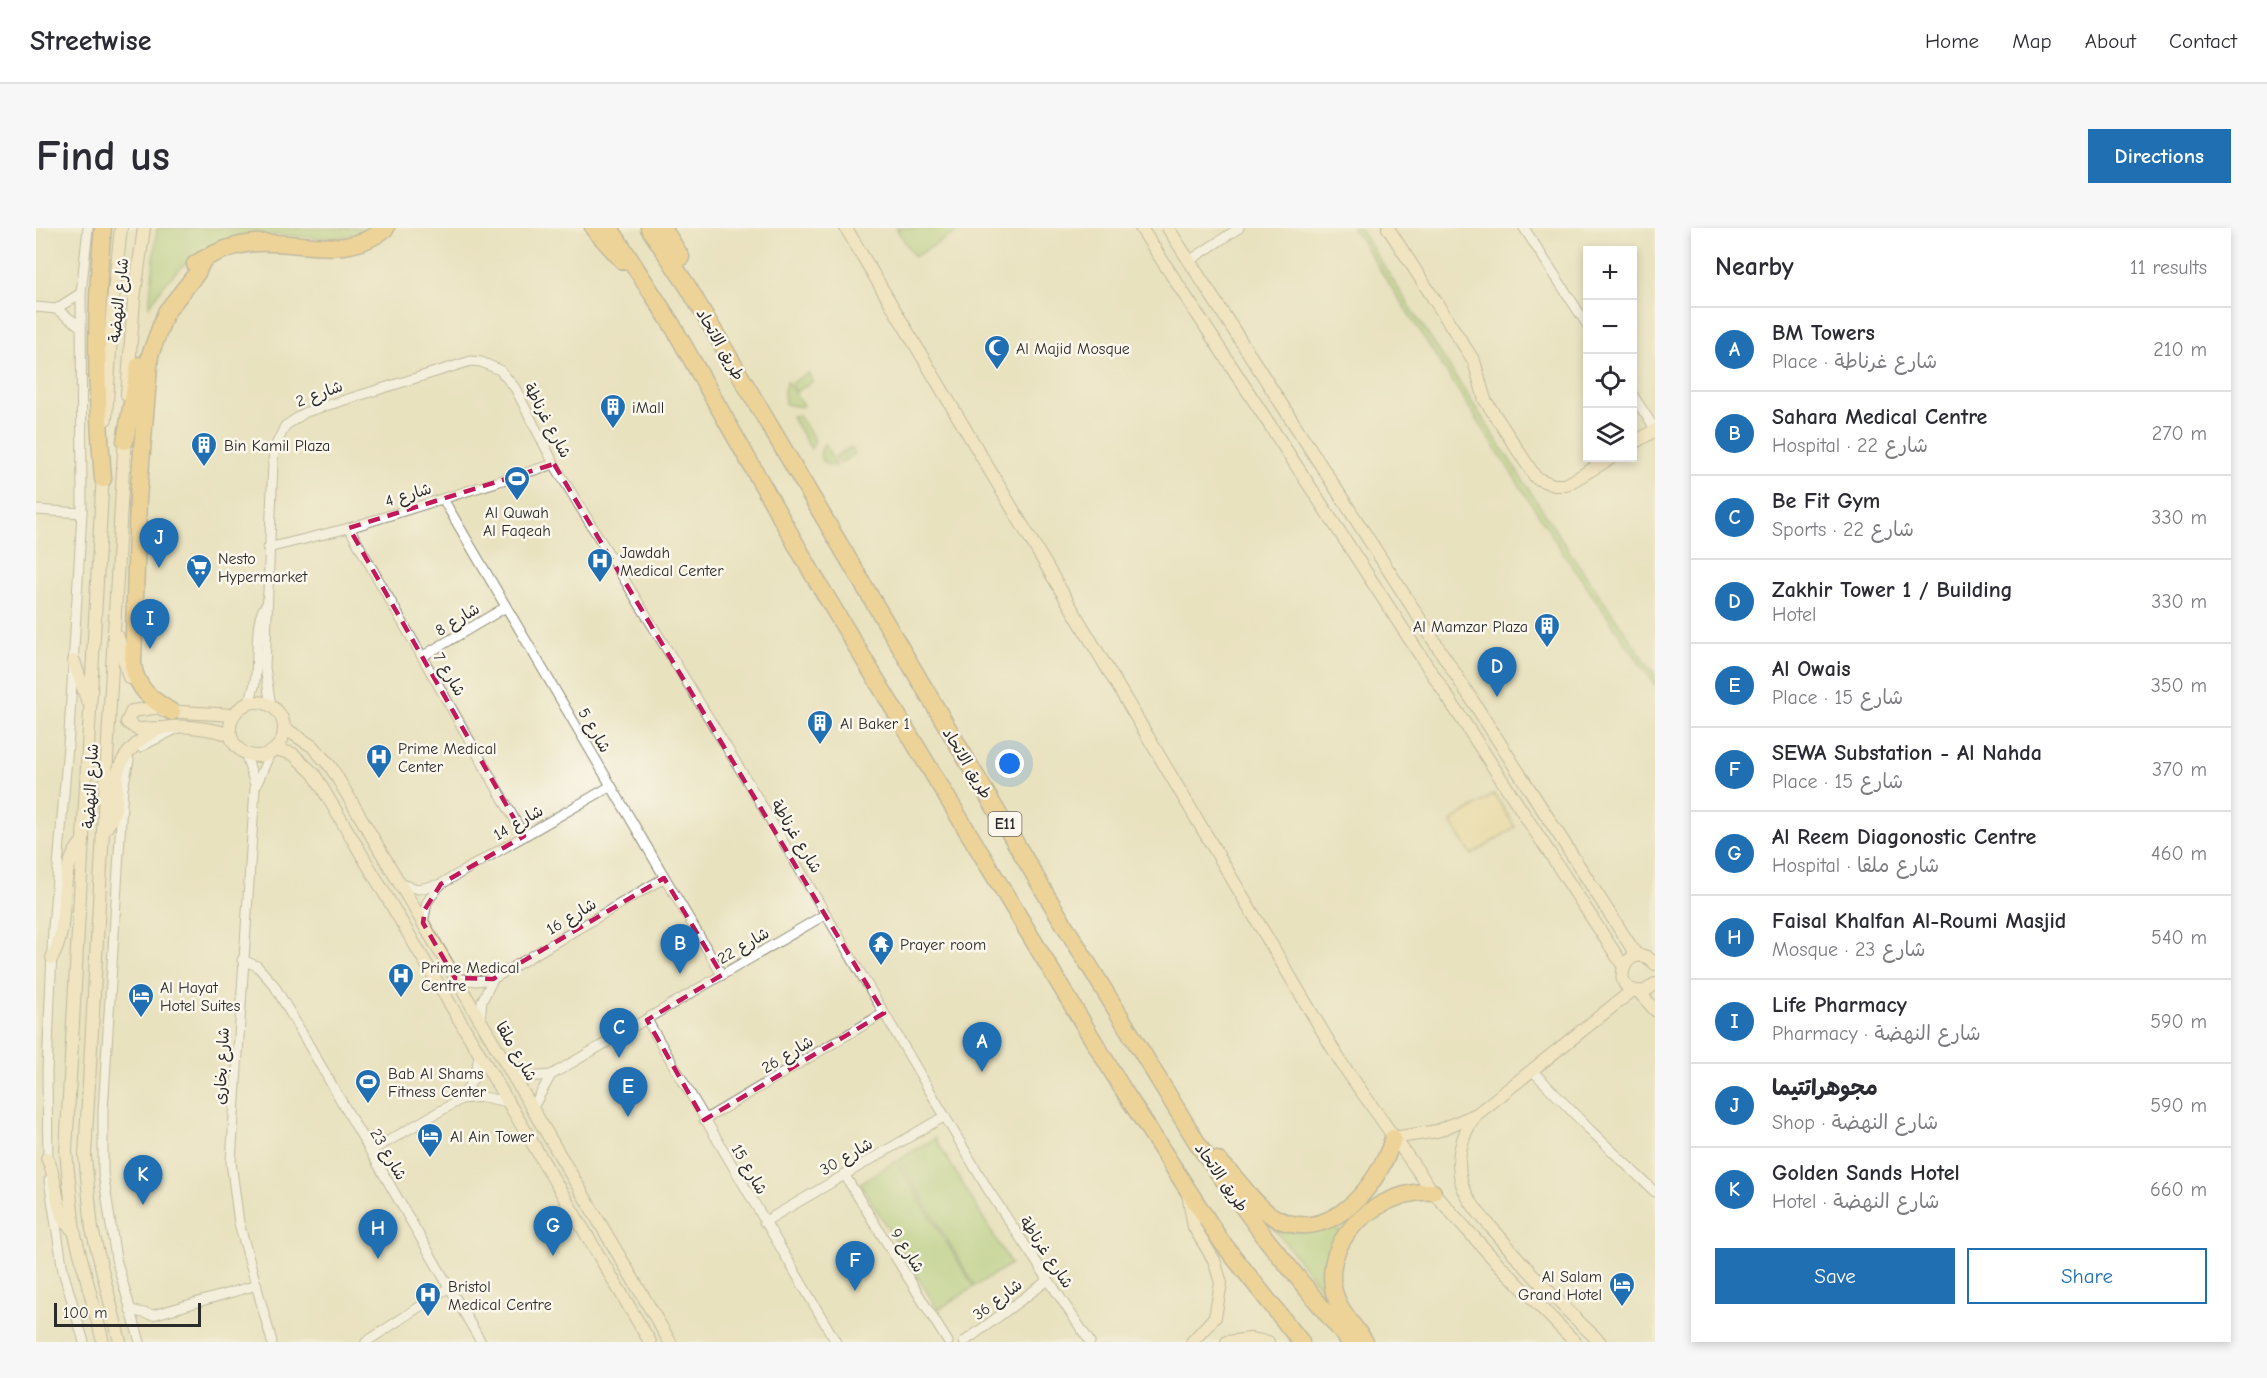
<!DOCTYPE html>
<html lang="en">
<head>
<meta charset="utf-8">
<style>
	body { margin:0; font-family:"Comic Neue","Playpen Sans Arabic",sans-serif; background:#f7f7f7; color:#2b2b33 }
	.controls { position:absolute; right:18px; top:18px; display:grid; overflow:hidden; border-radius:0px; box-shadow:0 3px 9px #0003 }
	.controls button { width:54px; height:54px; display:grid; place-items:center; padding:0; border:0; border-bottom:2px solid #e1e1e2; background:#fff; color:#2b2b33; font:30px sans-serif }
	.scale { position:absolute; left:18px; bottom:15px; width:147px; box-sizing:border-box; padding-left:6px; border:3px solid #2b2b2b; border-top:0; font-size:16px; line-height:21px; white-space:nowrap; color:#2b2b2b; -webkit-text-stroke:4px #fbf7ec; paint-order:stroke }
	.you { position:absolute; left:974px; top:536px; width:21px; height:21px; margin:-15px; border:4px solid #fff; border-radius:50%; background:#1a73e8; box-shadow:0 0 0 9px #1a73e833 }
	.badge { display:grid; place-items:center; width:39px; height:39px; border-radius:50%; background:#1f6fb2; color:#fff; font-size:20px; font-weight:700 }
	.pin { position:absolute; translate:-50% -50px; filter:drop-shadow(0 2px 3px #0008) }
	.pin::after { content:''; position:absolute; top:32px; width:21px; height:18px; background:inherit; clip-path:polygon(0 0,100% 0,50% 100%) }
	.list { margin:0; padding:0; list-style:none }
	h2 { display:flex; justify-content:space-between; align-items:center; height:78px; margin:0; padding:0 24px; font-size:26px }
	h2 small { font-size:20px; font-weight:400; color:#7c7c81 }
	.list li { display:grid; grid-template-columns:39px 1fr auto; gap:18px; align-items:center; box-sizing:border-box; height:84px; padding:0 24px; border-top:2px solid #e1e1e2 }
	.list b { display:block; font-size:22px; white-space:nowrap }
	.list p { margin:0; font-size:20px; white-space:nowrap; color:#7c7c81 }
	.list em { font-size:20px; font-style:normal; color:#7c7c81 }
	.actions { display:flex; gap:12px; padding:18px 24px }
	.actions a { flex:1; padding:14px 0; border:2px solid #1f6fb2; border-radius:0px; text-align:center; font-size:21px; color:#1f6fb2 }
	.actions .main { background:#1f6fb2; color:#fff }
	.icon { flex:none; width:33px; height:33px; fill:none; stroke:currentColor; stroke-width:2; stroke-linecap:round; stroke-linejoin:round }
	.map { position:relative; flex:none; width:1619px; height:1114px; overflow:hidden; border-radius:0px }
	header { display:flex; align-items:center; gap:36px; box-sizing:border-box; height:84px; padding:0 30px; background:#fff; border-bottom:2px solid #e1e1e2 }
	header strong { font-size:28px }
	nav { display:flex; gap:33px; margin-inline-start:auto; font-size:21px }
	.intro { display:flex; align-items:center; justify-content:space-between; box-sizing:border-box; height:144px; padding:0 36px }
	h1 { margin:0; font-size:42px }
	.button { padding:15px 27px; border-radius:0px; background:#1f6fb2; color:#fff; font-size:21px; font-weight:700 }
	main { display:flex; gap:36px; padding:0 36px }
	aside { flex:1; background:#fff; border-radius:0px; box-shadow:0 3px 9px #0003 }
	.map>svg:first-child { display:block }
	.green { fill:#a4cb75; stroke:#687b50; stroke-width:1.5 }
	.sand { fill:#eeda9e; stroke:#8c8264; stroke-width:1.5 }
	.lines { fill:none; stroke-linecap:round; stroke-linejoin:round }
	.street-casing { stroke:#8a8675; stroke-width:11 }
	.secondary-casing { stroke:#8a8675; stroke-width:14 }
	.highway-casing { stroke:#8a8675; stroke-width:19 }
	.street { stroke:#fff; stroke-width:9 }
	.secondary { stroke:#fae7c3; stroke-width:12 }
	.highway { stroke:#f3c26a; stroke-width:16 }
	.marked { fill:none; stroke:#c2185b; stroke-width:4.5; stroke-dasharray:12 8; stroke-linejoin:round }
	.labels { text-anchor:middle; stroke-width:5; stroke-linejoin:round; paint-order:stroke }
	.shield { fill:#fbf7ec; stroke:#696865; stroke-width:1.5 }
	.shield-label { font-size:15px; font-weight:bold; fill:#2b2b2b }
	.street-label { font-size:16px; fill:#2b2b2b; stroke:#fbf7ec }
	.poi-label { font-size:16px; fill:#2b2b2b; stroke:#fbf7ec; text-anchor:start }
</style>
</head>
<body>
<header>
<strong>Streetwise</strong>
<nav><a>Home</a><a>Map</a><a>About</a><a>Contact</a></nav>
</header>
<div class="intro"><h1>Find us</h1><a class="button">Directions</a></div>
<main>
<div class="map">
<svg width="1619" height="1114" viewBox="0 0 1619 1114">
	<rect width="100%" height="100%" fill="#fbf7ec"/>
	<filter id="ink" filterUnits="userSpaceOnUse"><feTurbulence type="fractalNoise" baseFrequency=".0167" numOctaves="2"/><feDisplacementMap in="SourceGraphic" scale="12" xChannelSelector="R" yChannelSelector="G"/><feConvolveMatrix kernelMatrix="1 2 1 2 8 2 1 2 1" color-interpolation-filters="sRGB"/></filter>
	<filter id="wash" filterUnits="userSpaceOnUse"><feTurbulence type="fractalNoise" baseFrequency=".008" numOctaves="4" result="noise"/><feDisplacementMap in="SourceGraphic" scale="24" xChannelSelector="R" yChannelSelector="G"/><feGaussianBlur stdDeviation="1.35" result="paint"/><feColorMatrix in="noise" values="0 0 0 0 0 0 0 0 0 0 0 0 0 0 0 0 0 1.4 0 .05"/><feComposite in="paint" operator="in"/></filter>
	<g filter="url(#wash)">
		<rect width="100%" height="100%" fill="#e9e2bf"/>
		<g class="green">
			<path d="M121 0H335C305 15 277 9 245 7 187 2 142 30 113 79Z"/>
			<path d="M860 0H928L878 29Z"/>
			<path d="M1317 0H1323L1533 323 1619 447V457L1528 326Z"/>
			<path d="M772 145 777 153 760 164 755 155Z"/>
			<path d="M751 154 767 177 765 179 749 176 748 162Z"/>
			<path d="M763 187 779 212 775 221 755 188Z"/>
			<path d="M789 215 799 236V238C783 237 781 226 789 215Z"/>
			<path d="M815 219 819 226 803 236 799 228Z"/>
			<path d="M899 910 975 1036 939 1058 863 932Z"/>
			<path d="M860 933 938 1059 902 1082 824 955Z"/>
			<path d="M1233 994C1256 1005 1275 1008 1299 997L1304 1004 1289 1035 1290 1067Z"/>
		</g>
		<path class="sand" d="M1458 566 1479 599 1436 627 1415 594Z"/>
	</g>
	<g filter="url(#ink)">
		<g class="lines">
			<defs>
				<g id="street">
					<path d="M1488 0 1552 98"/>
					<path d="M1153 33 1203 0"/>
					<path d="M0 79 20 81 44 98"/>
					<path d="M20 81 45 65"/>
					<path d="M1596 166 1619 201"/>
					<path d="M407 271 686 747"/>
					<path d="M0 282 46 285"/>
					<path d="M313 300 488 608"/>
					<path d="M232 320 313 300 518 236"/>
					<path d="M387 428 470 379"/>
					<path d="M212 475C228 448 214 397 230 377"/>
					<path d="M235 478 229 440 237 234 238 221 249 198 270 184 435 133 445 134 464 142 479 160 518 236 721 569 951 960 1054 1114"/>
					<path d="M104 519 140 501"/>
					<path d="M209 524 219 557"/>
					<path d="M234 525 219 560 195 934 203 995 236 1114"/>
					<path d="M93 532 87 560 67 883V945L80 1031 104 1114"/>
					<path d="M364 656 382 661 405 656 575 558"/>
					<path d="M387 695 391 674 404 657"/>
					<path d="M206 732 221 738 238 757 445 1114"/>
					<path d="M419 750 440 753 457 751 628 650"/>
					<path d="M444 792 446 773 457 751"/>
					<path d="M611 792 800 1114"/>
					<path d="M1496 842 1553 901 1619 964"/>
					<path d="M475 846 491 849 515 847 790 686"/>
					<path d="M425 871 448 869 471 874"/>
					<path d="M496 881 515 847"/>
					<path d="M668 892 848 785"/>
					<path d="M335 923 425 871 440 846 443 827"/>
					<path d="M12 935 11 843 17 699 33 505 46 285 45 65 52 0"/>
					<path d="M808 946 912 1114"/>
					<path d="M13 952 27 1043 48 1114"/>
					<path d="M728 994 909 888"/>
					<path d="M94 1082 117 1087 221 1057"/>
					<path d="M330 1114 412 1060"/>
					<path d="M928 1114 1011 1053"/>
				</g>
				<g id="secondary">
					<path d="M810 0 1306 836 1397 964 1453 1026 1539 1114"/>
					<path d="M1105 0 1588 739"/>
					<path d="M1132 0 1601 728"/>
					<path d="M1352 0 1438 133 1449 172 1500 250 1518 257H1530L1575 230"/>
					<path d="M91 167 98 71 108 0"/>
					<path d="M70 191 77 73 85 0"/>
					<path d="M1596 216 1619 202"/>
					<path d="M82 409 93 450"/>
					<path d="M38 433 51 472"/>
					<circle cx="221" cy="501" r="27"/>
					<path d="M119 480 96 483 91 494 101 501 123 500"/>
					<path d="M128 483 198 487"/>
					<path d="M248 500 276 518 295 539 634 1114"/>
					<path d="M239 521 257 526 278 546 614 1114"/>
					<path d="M69 601C84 584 79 564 82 544 86 526 110 504 127 500 145 496 177 501 195 507"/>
					<path d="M16 730C37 694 17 645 47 613"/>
					<path d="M1619 736C1592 705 1567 768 1609 763L1619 756"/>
					<path d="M1603 764 1619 782"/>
					<path d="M1440 887C1425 907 1419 932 1426 956 1433 977 1449 992 1463 1008 1494 1046 1528 1080 1564 1114"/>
					<path d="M1357 910 1401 903 1441 886 1597 762"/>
					<path d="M11 930C23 951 17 988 38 1003"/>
					<path d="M1152 966 1158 999 1178 1032 1185 1055 1179 1089 1156 1114"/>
					<path d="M67 1114 38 1003 30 923 67 244"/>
					<path d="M84 1114 56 1001 49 928 89 205"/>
					<path d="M1191 1114 1214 1111 1232 1114"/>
				</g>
				<g id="highway">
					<path d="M67 0C58 84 60 167 67 251"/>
					<path d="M557 0 587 33"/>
					<path d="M574 0 635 95 779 350 1086 860 1185 1013 1265 1114"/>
					<path d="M613 0 652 59 1012 670 1165 921 1231 1012 1314 1114"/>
					<path d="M627 0 645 29"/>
					<path d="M159 36C177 25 198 16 220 15 265 12 310 33 350 0"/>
					<path d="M89 213 103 137"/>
					<path d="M136 484C116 472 101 462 97 437L102 271 114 127 130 84 161 45 167 32"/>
					<path d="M1181 932C1202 948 1214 974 1236 988 1291 1021 1344 958 1357 910"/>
					<path d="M1329 1114C1317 1096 1301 1081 1297 1059 1288 1005 1348 961 1397 964"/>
				</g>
			</defs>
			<use href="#street" class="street-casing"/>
			<use href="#secondary" class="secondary-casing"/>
			<use href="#highway" class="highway-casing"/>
			<use href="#street" class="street"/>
			<use href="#secondary" class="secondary"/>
			<use href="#highway" class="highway"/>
		</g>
	</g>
	<path d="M0 0H1619V1114H0ZM518 236 848 785 668 892 611 792 686 747 628 650 457 751 419 750 387 695 389 681 405 656 488 608 313 300Z" fill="#e9e2bf" fill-opacity=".55" fill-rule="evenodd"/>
	<path class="marked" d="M518 236 848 785 668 892 611 792 686 747 628 650 457 751 419 750 387 695 389 681 405 656 488 608 313 300Z"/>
	<defs>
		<symbol id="mosque-pin" viewBox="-11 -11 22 30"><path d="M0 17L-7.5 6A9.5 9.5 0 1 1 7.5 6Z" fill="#1f6fb2" stroke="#fbf7ec"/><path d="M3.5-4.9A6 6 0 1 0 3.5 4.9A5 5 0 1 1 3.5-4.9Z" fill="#fff"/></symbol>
		<symbol id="building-pin" viewBox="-11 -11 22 30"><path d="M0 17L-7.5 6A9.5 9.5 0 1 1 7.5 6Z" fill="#1f6fb2" stroke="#fbf7ec"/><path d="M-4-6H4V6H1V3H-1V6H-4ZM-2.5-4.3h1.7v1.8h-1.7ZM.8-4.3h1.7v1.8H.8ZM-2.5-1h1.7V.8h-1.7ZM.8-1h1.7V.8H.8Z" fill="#fff"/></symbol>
		<symbol id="stadium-pin" viewBox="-11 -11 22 30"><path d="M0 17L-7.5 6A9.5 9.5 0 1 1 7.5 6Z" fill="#1f6fb2" stroke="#fbf7ec"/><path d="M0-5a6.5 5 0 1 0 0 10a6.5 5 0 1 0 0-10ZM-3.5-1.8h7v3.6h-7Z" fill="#fff"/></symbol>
		<symbol id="hospital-pin" viewBox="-11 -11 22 30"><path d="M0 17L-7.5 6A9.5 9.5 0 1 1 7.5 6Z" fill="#1f6fb2" stroke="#fbf7ec"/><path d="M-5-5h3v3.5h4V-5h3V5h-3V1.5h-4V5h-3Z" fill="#fff"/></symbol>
		<symbol id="supermarket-pin" viewBox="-11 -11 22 30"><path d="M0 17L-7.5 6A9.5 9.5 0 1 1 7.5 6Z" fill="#1f6fb2" stroke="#fbf7ec"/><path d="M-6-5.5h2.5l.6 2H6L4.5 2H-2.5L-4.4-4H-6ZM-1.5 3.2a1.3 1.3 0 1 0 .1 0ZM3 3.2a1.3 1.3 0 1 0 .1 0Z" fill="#fff"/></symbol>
		<symbol id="temple-pin" viewBox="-11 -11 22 30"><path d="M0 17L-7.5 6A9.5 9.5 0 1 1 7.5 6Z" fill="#1f6fb2" stroke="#fbf7ec"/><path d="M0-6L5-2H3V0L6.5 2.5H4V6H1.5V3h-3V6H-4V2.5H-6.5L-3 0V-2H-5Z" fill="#fff"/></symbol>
		<symbol id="hotel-pin" viewBox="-11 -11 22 30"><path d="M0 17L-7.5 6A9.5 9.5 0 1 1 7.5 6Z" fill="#1f6fb2" stroke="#fbf7ec"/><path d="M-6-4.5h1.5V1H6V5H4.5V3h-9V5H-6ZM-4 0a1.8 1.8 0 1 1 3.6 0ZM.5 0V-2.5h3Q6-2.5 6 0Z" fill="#fff"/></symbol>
	</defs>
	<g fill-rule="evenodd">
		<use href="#mosque-pin" x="946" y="105" width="30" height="40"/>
		<use href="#building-pin" x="562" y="164" width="30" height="40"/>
		<use href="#building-pin" x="153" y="202" width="30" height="40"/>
		<use href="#stadium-pin" x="466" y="236" width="30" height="40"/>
		<use href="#hospital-pin" x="549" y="318" width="30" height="40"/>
		<use href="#supermarket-pin" x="148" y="324" width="30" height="40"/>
		<use href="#building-pin" x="1496" y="383" width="30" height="40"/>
		<use href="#building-pin" x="769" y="480" width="30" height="40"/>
		<use href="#hospital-pin" x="328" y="514" width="30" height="40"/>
		<use href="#temple-pin" x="830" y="701" width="30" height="40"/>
		<use href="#hospital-pin" x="350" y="733" width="30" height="40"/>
		<use href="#hotel-pin" x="90" y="753" width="30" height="40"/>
		<use href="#stadium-pin" x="317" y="839" width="30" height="40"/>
		<use href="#hotel-pin" x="379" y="893" width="30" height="40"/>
		<use href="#hotel-pin" x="1571" y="1042" width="30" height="40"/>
		<use href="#hospital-pin" x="377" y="1052" width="30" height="40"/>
	</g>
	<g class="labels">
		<rect class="shield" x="952.5" y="584" width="33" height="24" rx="4.5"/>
		<g class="shield-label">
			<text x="969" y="601">E11</text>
		</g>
		<g class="street-label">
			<text transform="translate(82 72) rotate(-84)" y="6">شارع النهضة</text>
			<text transform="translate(685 116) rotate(60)" y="6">طريق الاتحاد</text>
			<text transform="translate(283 165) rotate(-20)" y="6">شارع 2</text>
			<text transform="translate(512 192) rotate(62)" y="6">شارع غرناطة</text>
			<text transform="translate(372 266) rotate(-17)" y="6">شارع 4</text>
			<text transform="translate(421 391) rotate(-31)" y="6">شارع 8</text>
			<text transform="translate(414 446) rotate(60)" y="6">شارع 7</text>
			<text transform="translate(559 502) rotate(60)" y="6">شارع 5</text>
			<text transform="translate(932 535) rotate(59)" y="6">طريق الاتحاد</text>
			<text transform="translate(54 558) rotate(-87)" y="6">شارع النهضة</text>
			<text transform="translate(482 594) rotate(-30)" y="6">شارع 14</text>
			<text transform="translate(761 608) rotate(59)" y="6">شارع غرناطة</text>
			<text transform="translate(535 688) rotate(-31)" y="6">شارع 16</text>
			<text transform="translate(707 717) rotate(-30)" y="6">شارع 22</text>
			<text transform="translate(481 823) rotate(60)" y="6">شارع ملقا</text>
			<text transform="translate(751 826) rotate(-31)" y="6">شارع 26</text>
			<text transform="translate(185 838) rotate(-87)" y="6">شارع بخارى</text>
			<text transform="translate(353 926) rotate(60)" y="6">شارع 23</text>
			<text transform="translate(810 928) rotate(-30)" y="6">شارع 30</text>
			<text transform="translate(714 941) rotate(60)" y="6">شارع 15</text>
			<text transform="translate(1186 949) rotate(55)" y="6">طريق الاتحاد</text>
			<text transform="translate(872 1022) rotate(58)" y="6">شارع 9</text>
			<text transform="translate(1011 1024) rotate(56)" y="6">شارع غرناطة</text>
			<text transform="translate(961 1071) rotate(-37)" y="6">شارع 36</text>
		</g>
		<g class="poi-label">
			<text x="980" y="126">Al Majid Mosque</text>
			<text x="596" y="185">iMall</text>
			<text x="188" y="223">Bin Kamil Plaza</text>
			<text x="481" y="290" text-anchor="middle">Al Quwah<tspan x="481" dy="18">Al Faqeah</tspan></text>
			<text x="584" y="330">Jawdah<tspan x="584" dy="18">Medical Center</tspan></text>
			<text x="182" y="336">Nesto<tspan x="182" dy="18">Hypermarket</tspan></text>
			<text x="1492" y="404" text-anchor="end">Al Mamzar Plaza</text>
			<text x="804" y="501">Al Baker 1</text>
			<text x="362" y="526">Prime Medical<tspan x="362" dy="18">Center</tspan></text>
			<text x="864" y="722">Prayer room</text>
			<text x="385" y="745">Prime Medical<tspan x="385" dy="18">Centre</tspan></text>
			<text x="124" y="765">Al Hayat<tspan x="124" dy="18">Hotel Suites</tspan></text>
			<text x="352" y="851">Bab Al Shams<tspan x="352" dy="18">Fitness Center</tspan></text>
			<text x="414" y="914">Al Ain Tower</text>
			<text x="1566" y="1054" text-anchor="end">Al Salam<tspan x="1566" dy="18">Grand Hotel</tspan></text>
			<text x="412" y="1064">Bristol<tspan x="412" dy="18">Medical Centre</tspan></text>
		</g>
	</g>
</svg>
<div class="controls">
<button>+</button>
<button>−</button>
<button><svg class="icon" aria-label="locate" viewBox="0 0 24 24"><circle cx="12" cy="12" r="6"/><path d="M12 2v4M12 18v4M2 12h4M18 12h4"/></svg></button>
<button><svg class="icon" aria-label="layers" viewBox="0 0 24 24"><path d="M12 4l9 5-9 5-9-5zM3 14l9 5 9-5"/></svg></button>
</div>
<div class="scale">100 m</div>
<div class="you"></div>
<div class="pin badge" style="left:946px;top:844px">A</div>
<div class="pin badge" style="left:644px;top:746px">B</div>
<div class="pin badge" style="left:583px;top:830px">C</div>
<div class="pin badge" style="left:1461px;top:469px">D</div>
<div class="pin badge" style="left:592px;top:889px">E</div>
<div class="pin badge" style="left:819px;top:1063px">F</div>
<div class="pin badge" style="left:517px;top:1028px">G</div>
<div class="pin badge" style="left:342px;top:1031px">H</div>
<div class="pin badge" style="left:114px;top:421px">I</div>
<div class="pin badge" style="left:123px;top:340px">J</div>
<div class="pin badge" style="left:107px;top:977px">K</div>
</div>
<aside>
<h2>Nearby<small>11 results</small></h2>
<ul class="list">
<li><span class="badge">A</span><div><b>BM Towers</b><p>Place · شارع غرناطة</p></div><em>210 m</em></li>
<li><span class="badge">B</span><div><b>Sahara Medical Centre</b><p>Hospital · شارع 22</p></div><em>270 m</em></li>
<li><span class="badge">C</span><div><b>Be Fit Gym</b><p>Sports · شارع 22</p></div><em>330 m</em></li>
<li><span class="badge">D</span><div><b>Zakhir Tower 1 / Building</b><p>Hotel</p></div><em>330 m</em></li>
<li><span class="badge">E</span><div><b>Al Owais</b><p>Place · شارع 15</p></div><em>350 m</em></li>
<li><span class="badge">F</span><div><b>SEWA Substation - Al Nahda</b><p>Place · شارع 15</p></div><em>370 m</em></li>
<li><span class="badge">G</span><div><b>Al Reem Diagonostic Centre</b><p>Hospital · شارع ملقا</p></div><em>460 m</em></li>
<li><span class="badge">H</span><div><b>Faisal Khalfan Al-Roumi Masjid</b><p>Mosque · شارع 23</p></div><em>540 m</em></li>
<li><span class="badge">I</span><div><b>Life Pharmacy</b><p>Pharmacy · شارع النهضة</p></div><em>590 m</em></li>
<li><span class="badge">J</span><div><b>مجوهراتتيما</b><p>Shop · شارع النهضة</p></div><em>590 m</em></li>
<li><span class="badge">K</span><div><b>Golden Sands Hotel</b><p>Hotel · شارع النهضة</p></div><em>660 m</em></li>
</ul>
<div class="actions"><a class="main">Save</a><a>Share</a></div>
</aside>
</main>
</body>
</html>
